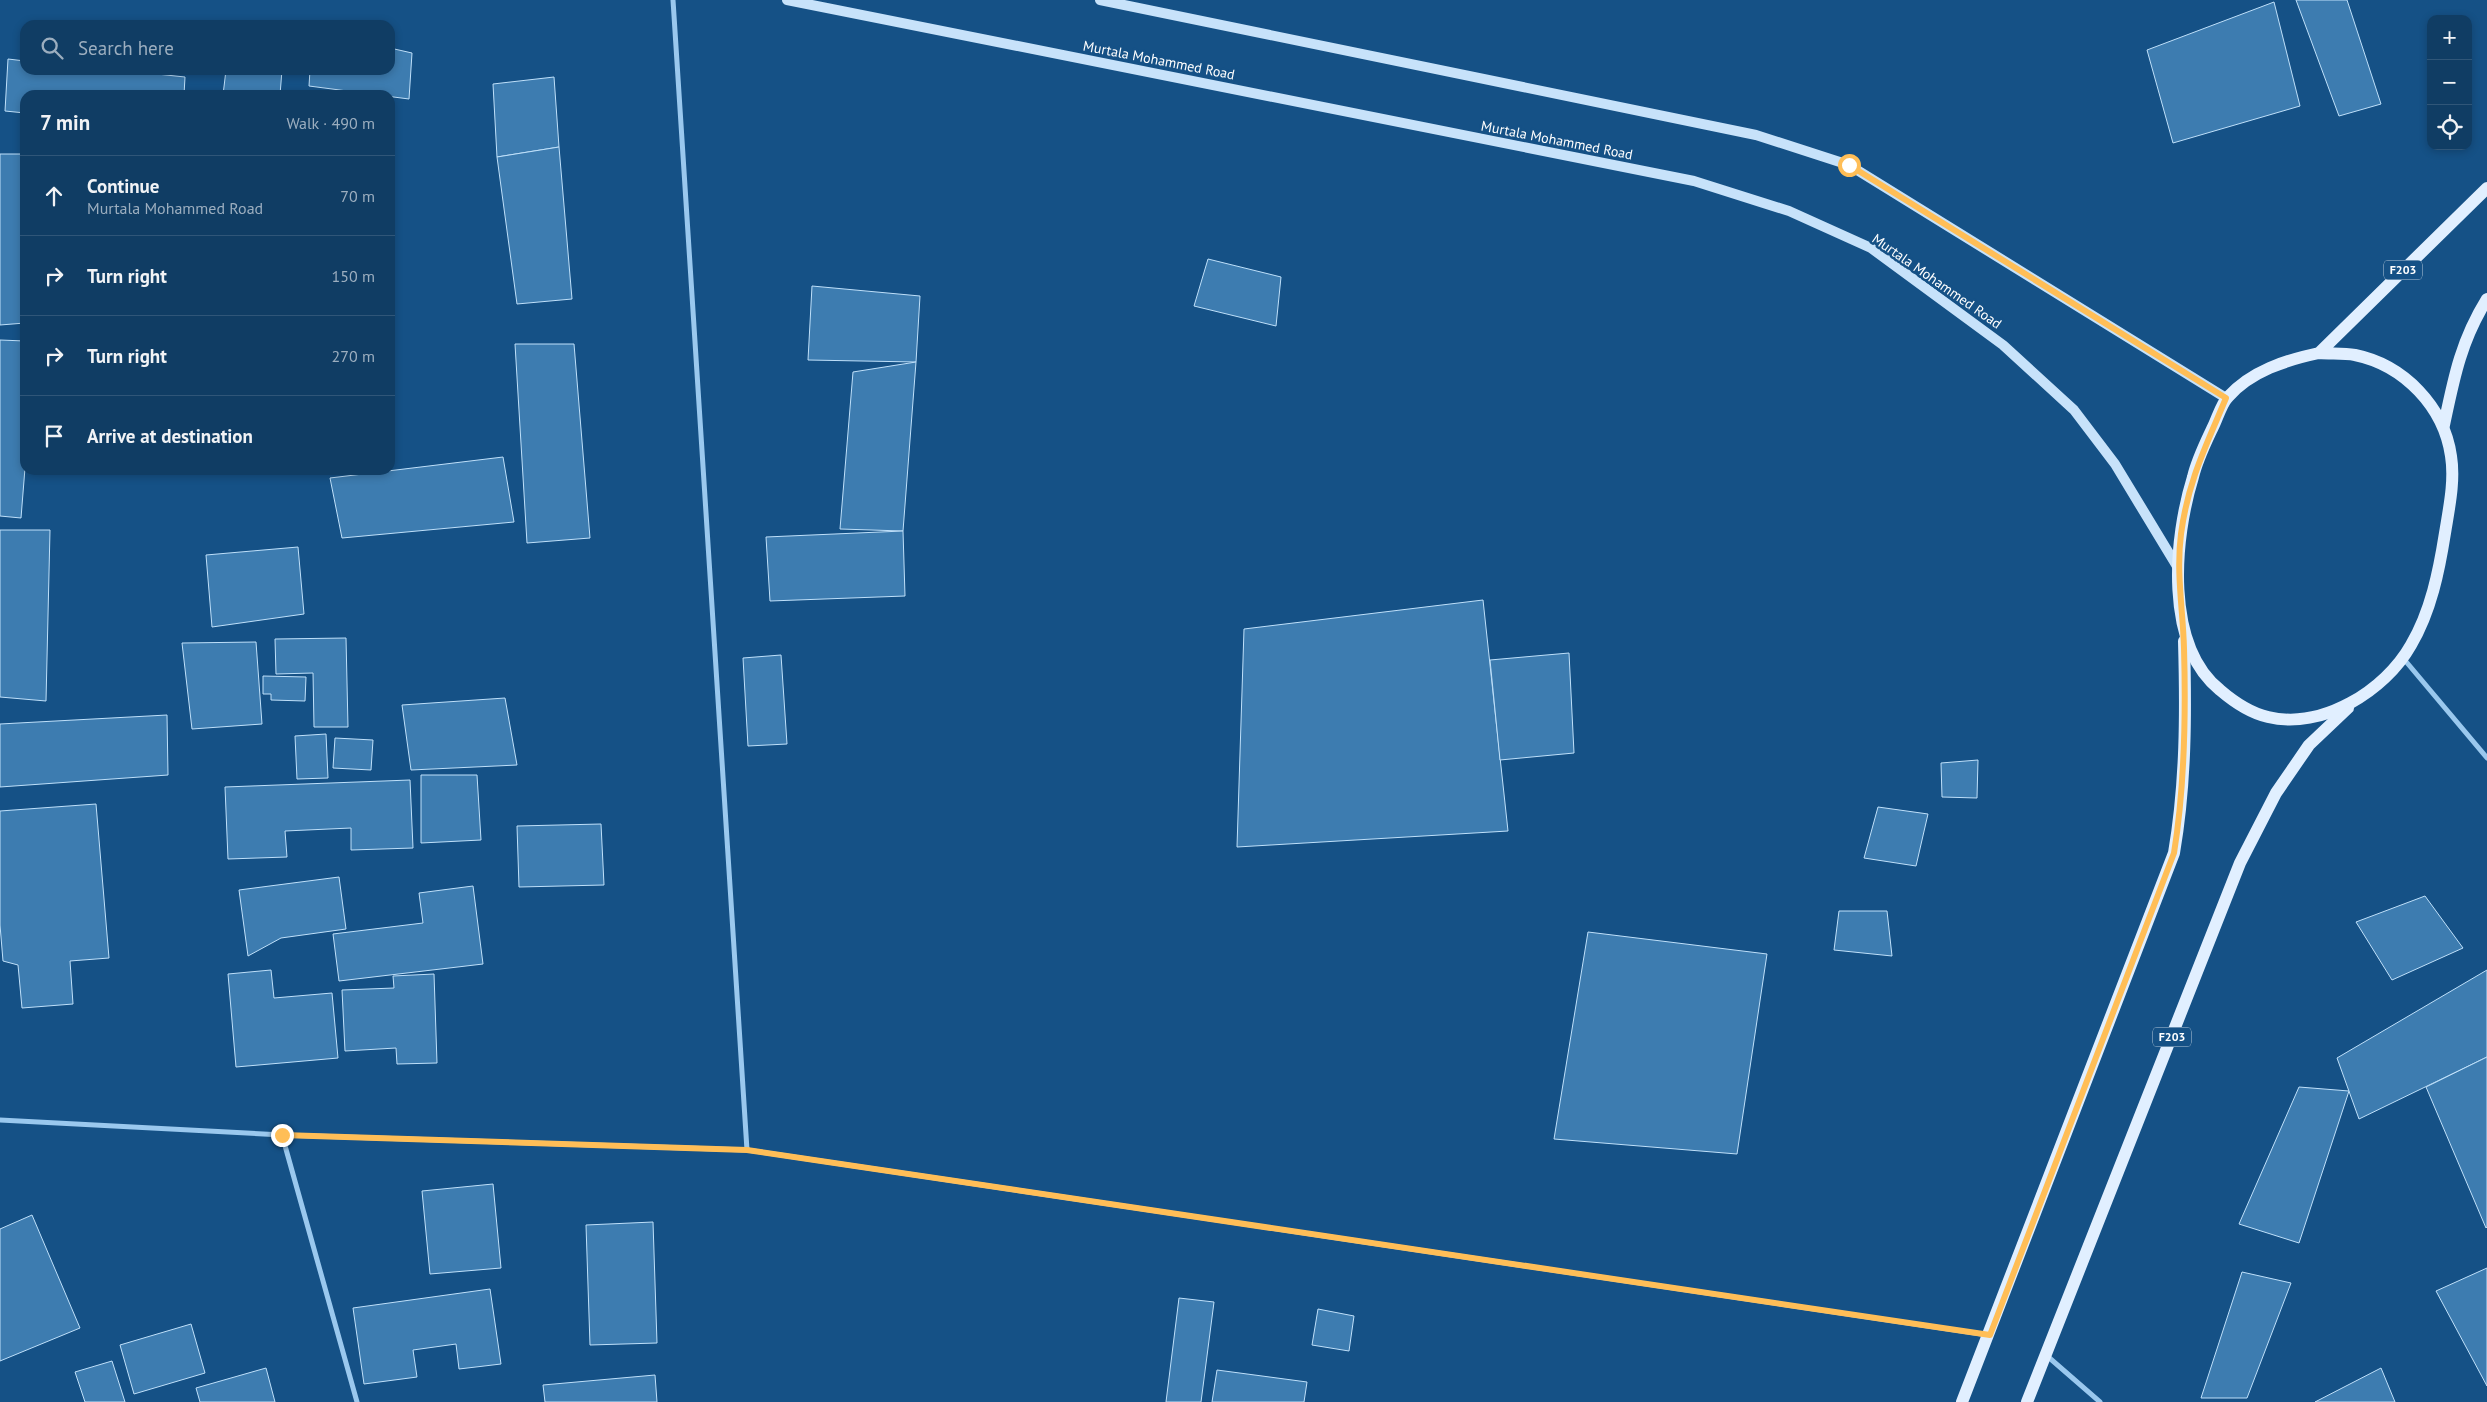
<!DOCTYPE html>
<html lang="en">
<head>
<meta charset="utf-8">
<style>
	body { margin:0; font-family:"PT Sans",sans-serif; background:#1e486d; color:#f1f3f6 }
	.controls { position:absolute; right:15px; top:15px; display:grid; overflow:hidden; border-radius:10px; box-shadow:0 2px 8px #0003 }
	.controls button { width:45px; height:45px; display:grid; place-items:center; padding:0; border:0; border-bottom:1px solid #305678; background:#103d64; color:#f1f3f6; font:25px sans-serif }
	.stop { position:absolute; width:15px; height:15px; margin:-11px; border:4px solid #ffbe57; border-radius:50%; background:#fff }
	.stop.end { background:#ffbe57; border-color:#fff; box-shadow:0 1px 5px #0008 }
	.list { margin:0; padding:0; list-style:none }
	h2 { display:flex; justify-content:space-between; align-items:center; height:65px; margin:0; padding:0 20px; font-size:21px }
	h2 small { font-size:16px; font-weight:400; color:#9caebf }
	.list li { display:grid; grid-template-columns:32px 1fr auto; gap:15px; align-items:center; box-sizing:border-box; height:80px; padding:0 20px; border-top:1px solid #305678 }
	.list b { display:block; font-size:19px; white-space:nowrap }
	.list p { margin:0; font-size:16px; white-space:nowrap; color:#9caebf }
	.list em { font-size:16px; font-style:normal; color:#9caebf }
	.icon { flex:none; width:28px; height:28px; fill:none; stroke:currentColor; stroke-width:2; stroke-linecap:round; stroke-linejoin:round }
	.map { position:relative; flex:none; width:2487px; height:1402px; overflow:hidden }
	.search { position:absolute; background:#103d64; box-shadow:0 2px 8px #0003; left:20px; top:20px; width:375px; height:55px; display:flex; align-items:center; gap:12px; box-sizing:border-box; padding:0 18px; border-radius:15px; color:#9caebf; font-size:19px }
	.panel { position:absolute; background:#103d64; box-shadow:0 2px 8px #0003; left:20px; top:90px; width:375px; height:385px; border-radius:15px }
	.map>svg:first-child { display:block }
	.building { fill:#3d7cb0; stroke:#bfe0fa }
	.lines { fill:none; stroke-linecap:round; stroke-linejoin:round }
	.street { stroke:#9ac8ee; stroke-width:5 }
	.secondary { stroke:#c7e2fa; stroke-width:10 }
	.primary { stroke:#e1efff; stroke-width:12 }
	.route { stroke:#ffbe57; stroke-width:6 }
	.labels { text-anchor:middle; stroke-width:5; stroke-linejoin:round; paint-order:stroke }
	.shield { fill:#155186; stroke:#b9cbdb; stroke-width:1 }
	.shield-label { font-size:12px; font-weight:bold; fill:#fff }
	.street-label { font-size:14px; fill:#fff; stroke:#155186 }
</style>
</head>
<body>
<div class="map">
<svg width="2487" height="1402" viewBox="0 0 2487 1402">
	<rect width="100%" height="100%" fill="#155186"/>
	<g class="building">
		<path d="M2296 0H2347L2381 104 2339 116Z"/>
		<path d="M2274 2 2300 106 2173 143 2147 50Z"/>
		<path d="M390 48 412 53 409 99 309 86 310 70H390Z"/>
		<path d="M8 59 25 61V70H119L185 77 184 95H25V113L5 111Z"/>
		<path d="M226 70H282L280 95H223Z"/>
		<path d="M554 77 559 147 497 157 493 84Z"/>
		<path d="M559 147 572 299 517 304 497 157Z"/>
		<path d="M0 154H25V323L0 325Z"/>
		<path d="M1208 259 1281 277 1276 326 1194 306Z"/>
		<path d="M812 286 920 296 916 362 808 360Z"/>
		<path d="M0 340 25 341V468L21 518 0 516Z"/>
		<path d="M515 344H574L590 538 527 543Z"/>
		<path d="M916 362 903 531 840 529 853 372Z"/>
		<path d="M503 457 514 522 342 538 330 478Z"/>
		<path d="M0 530H50L46 701 0 697Z"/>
		<path d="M903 531 905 596 770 601 766 537Z"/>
		<path d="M298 547 304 614 212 627 206 555Z"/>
		<path d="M1483 600 1508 831 1237 847 1244 629Z"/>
		<path d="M346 638 348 727H314L313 673 276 674 275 639Z"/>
		<path d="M256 642 262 724 192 729 182 643Z"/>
		<path d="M1569 653 1574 753 1500 760 1490 660Z"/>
		<path d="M781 655 787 744 748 746 743 658Z"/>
		<path d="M263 676 306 677 305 701 271 700V694H263Z"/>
		<path d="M505 698 517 765 411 770 402 705Z"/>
		<path d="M167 715 168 775 0 787V724Z"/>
		<path d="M326 734 328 778 297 779 295 736Z"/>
		<path d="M335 738 373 740 371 770 333 768Z"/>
		<path d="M1978 760 1977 798 1942 797 1941 763Z"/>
		<path d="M421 775H477L481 840 421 843Z"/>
		<path d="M410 780 413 848 351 850V828L285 831 287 857 228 859 225 787Z"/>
		<path d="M96 804 109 958 70 961 73 1004 22 1008 18 965 3 961 0 925V811Z"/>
		<path d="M1878 807 1928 814 1916 866 1864 858Z"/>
		<path d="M601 824 604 885 519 887 517 826Z"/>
		<path d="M339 877 346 929 281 938 248 956 239 890Z"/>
		<path d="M473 886 483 964 339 981 333 934 423 923 419 893Z"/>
		<path d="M2425 896 2463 948 2392 980 2356 922Z"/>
		<path d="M1839 911H1887L1892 956 1834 950Z"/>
		<path d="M1588 932 1767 954 1737 1154 1554 1139Z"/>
		<path d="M271 970 274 998 332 993 338 1058 236 1067 228 974Z"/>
		<path d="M2487 970V1057L2359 1119 2337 1058Z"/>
		<path d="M434 974 437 1063 397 1064 396 1048 345 1051 342 990 394 988 393 976Z"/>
		<path d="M2487 1057V1227L2486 1228 2426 1087Z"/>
		<path d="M2299 1087 2349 1091 2299 1243 2239 1224Z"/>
		<path d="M493 1184 501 1268 430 1274 422 1191Z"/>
		<path d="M32 1215 80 1328 0 1361V1229Z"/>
		<path d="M653 1222 657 1343 590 1345 586 1225Z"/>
		<path d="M2487 1268V1386L2436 1291Z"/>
		<path d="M2242 1272 2291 1283 2247 1398H2201Z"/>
		<path d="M490 1289 501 1364 459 1369 456 1344 413 1350 417 1377 364 1384 353 1308Z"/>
		<path d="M1179 1298 1214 1302 1201 1402H1166Z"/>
		<path d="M1318 1309 1354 1316 1349 1351 1312 1345Z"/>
		<path d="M191 1324 205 1373 134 1394 120 1345Z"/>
		<path d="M112 1361 125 1402H85L75 1372Z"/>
		<path d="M266 1368 275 1402H200L196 1388Z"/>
		<path d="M2381 1368 2395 1402H2315Z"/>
		<path d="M1217 1370 1307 1382 1304 1402H1212Z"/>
		<path d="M655 1375 657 1402H545L543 1385Z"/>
	</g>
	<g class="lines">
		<g class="street">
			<path d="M673 0 747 1150"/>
			<path d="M2403 658 2487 758"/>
			<path d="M0 1120 282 1135 747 1150 1988 1335"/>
			<path d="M282 1135 357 1402"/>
			<path d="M2046 1355 2100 1402"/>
		</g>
		<g class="secondary">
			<path d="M787 0 1694 181 1789 211 1871 248 2003 345 2074 410 2115 464 2178 568"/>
			<path d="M1100 0 1756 135 1849 165 2226 398"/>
		</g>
		<g class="primary">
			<path d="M2319 353C2331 354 2343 353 2355 355 2404 365 2444 407 2451 456 2455 481 2449 508 2445 533 2439 571 2431 611 2411 645 2385 691 2322 730 2268 717 2250 713 2234 702 2220 690 2164 645 2174 538 2193 477 2197 460 2205 444 2212 429 2217 420 2221 404 2228 397 2251 371 2286 360 2319 353L2487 188"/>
			<path d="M2444 425C2454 377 2461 341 2487 299"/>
			<path d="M1962 1402 2174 853C2186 783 2186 712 2184 641"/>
			<path d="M2027 1402 2240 863 2276 793 2309 745 2348 708"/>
		</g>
	</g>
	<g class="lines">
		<path class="route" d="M282 1135 747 1150 1990 1335 2174 853C2185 785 2186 717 2184 648 2183 610 2176 573 2181 534 2188 481 2206 446 2226 398L1849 165"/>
	</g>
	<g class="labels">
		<g class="shield">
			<rect x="2384" y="260.5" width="38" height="19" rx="4"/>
			<rect x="2153" y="1027.5" width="38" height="19" rx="4"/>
		</g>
		<g class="shield-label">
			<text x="2403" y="274">F203</text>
			<text x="2172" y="1041">F203</text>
		</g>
		<g class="street-label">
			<text transform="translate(1159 60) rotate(11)" y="5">Murtala Mohammed Road</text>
			<text transform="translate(1557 140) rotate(11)" y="5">Murtala Mohammed Road</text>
			<text transform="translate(1937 281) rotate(35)" y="5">Murtala Mohammed Road</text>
		</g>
	</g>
</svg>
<div class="controls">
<button>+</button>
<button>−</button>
<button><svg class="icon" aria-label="locate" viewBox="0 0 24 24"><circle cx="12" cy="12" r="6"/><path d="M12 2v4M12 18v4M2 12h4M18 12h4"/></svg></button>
</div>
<div class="stop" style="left:1849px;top:165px"></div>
<div class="stop end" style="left:282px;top:1135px"></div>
<div class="search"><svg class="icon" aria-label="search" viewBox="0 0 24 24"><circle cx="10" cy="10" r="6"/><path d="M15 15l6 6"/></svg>Search here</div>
<section class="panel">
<h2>7 min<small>Walk · 490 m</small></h2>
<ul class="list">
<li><svg class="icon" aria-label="ahead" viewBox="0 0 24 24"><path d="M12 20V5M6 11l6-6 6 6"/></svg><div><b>Continue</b><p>Murtala Mohammed Road</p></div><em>70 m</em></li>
<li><svg class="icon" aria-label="right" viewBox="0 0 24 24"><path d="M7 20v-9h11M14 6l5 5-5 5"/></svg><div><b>Turn right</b></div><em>150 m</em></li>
<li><svg class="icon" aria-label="right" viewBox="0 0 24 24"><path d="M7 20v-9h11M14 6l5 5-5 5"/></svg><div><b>Turn right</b></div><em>270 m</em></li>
<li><svg class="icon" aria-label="arrive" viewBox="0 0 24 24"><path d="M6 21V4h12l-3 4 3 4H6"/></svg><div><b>Arrive at destination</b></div></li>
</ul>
</section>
</div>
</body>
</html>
